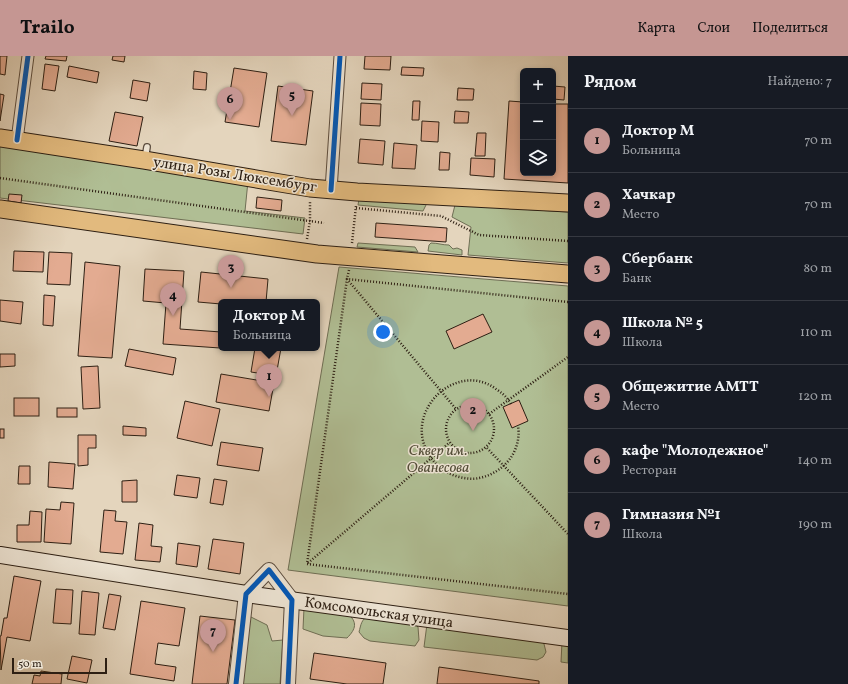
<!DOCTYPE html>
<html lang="ru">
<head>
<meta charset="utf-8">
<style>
	body { margin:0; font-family:Vollkorn,serif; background:#242831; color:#f1f3f6 }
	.controls { position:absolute; right:12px; top:12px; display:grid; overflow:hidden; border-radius:6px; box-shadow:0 2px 6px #0003 }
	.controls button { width:36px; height:36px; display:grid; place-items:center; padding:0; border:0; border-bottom:1px solid #363941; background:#171b24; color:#f1f3f6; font:20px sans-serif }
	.scale { position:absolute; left:12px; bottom:10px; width:95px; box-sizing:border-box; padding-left:4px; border:2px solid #2d1f13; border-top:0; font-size:11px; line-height:14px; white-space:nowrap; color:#2d1f13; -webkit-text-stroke:3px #ede4d4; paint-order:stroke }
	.you { position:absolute; left:383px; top:276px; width:14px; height:14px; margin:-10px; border:3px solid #fff; border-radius:50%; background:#1a73e8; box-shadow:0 0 0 6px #1a73e833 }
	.badge { display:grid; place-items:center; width:26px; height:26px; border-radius:50%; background:#c59692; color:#111; font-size:13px; font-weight:700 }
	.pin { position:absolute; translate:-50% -33px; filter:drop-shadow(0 1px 2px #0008) }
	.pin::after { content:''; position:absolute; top:21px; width:14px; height:12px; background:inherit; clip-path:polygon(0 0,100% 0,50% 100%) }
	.popup { position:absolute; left:218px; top:243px; width:102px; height:52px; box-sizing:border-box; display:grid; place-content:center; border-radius:6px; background:#171b24; filter:drop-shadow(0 1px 3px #0005); font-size:13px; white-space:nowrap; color:#9ea1a6 }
	.popup b { font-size:15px; color:#f1f3f6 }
	.popup::after { content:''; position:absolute; left:50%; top:100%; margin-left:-8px; border:8px solid transparent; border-top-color:#171b24 }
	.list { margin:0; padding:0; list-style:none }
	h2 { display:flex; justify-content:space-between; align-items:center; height:52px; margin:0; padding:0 16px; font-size:17px }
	h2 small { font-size:13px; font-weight:400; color:#9ea1a6 }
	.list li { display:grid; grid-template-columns:26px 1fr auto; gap:12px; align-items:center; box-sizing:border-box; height:64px; padding:0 16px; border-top:1px solid #363941 }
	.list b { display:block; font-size:15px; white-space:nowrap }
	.list p { margin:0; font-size:13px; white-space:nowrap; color:#9ea1a6 }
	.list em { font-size:13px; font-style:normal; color:#9ea1a6 }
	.icon { flex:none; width:22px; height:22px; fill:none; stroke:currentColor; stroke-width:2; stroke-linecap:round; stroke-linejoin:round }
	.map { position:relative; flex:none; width:568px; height:628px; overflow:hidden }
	header { display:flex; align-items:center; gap:24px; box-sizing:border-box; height:56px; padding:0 20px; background:#c59692; color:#111 }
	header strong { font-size:19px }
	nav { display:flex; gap:22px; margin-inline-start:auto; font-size:14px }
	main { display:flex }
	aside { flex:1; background:#171b24 }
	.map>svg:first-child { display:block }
	.green { fill:#b0be94; stroke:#6e6e54 }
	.building { fill:#e3ab91; stroke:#2d1f13 }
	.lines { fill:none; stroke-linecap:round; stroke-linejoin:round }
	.service-casing { stroke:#5b4c3e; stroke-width:8 }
	.minor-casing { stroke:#5b4c3e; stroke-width:13 }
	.tertiary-casing { stroke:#5b4c3e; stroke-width:16 }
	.secondary-casing { stroke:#2d1f13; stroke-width:18 }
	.primary-casing { stroke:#2d1f13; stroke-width:19 }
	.path { stroke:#2d1f13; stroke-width:2.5; stroke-dasharray:1 2; stroke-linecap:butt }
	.service { stroke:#ede4d4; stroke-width:5.5 }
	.minor { stroke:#ede4d4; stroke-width:11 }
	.tertiary { stroke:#ede4d4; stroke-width:14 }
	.secondary { stroke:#ede4d4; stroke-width:16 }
	.primary { stroke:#e2ba7e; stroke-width:17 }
	.cycleway-casing { stroke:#ede4d4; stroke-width:8 }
	.cycleway { stroke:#0057b8; stroke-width:5 }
	.labels { text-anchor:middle; stroke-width:3; stroke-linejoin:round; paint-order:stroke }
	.street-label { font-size:15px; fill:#2d1f13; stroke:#ede4d4 }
	.park-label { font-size:15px; font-style:italic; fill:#544f3a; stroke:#ede4d4 }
</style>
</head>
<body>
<header>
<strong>Trailo</strong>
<nav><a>Карта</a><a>Слои</a><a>Поделиться</a></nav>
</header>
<main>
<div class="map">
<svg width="568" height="628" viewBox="0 0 568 628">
	<rect width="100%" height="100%" fill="#e4d5bd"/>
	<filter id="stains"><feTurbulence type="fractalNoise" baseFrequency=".005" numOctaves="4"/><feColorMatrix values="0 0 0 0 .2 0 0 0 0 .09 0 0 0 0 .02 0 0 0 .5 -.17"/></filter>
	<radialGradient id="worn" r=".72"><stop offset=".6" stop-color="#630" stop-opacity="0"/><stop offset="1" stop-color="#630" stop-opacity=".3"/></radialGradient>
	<g class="green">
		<path d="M0 89 248 125 245 155 305 162 303 178 0 142Z"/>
		<path d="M359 143 427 147 423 155 358 149Z"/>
		<path d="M455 149 568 156V207L468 199 471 171 452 161Z"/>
		<path d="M358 187 415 191 418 196 357 191Z"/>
		<path d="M431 187C438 187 442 189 449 189L453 193 457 192 462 194V199L428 195 429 189Z"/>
		<path d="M339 211 568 230V550L288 514Z"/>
		<path d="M304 552 347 557C358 566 356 573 347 582L323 580 303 573Z"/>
		<path d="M249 560 267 569 272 585 283 584 280 628H242Z"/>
		<path d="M369 560 415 568 418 571 419 584 415 590 370 585 364 582 359 576C361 569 361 563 369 560Z"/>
		<path d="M427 568 539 583 544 588 546 596 543 601 537 604 424 591Z"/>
		<path d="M562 586 568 587V607L561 606Z"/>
	</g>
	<g class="building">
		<path d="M0 0H7L5 19 0 18Z"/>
		<path d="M46 0H67L66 5 45 3Z"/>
		<path d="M113 0H125L124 6 112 4Z"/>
		<path d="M365 0H391L390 14 364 13Z"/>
		<path d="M45 8 59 10 55 35 42 33Z"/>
		<path d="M69 10 99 16 97 27 67 21Z"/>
		<path d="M402 11 424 12 423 20 401 19Z"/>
		<path d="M234 12 267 17 259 71 225 66Z"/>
		<path d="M194 15 207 17 206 34 193 33Z"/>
		<path d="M133 24 150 27 147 45 130 42Z"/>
		<path d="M362 27 382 28 381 44 361 43Z"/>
		<path d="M278 30 313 35 306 89 271 85Z"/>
		<path d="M553 30 565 31 564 44 553 43Z"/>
		<path d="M458 32 474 33 473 44H457Z"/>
		<path d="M0 38 4 39 0 65Z"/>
		<path d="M413 45H420L419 64H412Z"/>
		<path d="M509 45 523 46V117H553V48H568V127L504 123Z"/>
		<path d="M361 47 381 48 380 70 360 69Z"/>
		<path d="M455 55 469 56 468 67H454Z"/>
		<path d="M115 56 143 61 137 90 109 85Z"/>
		<path d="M422 65 439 66 438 86 421 85Z"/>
		<path d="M477 77H486L485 100H475Z"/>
		<path d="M360 83 385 85 383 109 358 107Z"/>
		<path d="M394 87 417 89 415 113 392 112Z"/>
		<path d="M440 96 450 97 449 114H439Z"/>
		<path d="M471 102 495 103 494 121 470 119Z"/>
		<path d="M9 138 22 139 21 147 8 145Z"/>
		<path d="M257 141 282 144 281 155 256 152Z"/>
		<path d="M376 167 447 172 446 186 375 181Z"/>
		<path d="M14 195 44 196 43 216 13 215Z"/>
		<path d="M49 196 72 197 70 229 47 228Z"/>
		<path d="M85 206 120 210 112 302 78 300Z"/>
		<path d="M145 213 184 215 180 273 221 276 220 292 163 288 166 247 143 245Z"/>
		<path d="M201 216 268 223 266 246H221V248L198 246Z"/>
		<path d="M44 239 55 240 53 270 43 269Z"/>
		<path d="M0 244 23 246 21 268 0 265Z"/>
		<path d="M483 258 492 276 454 293 446 275Z"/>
		<path d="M255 292H281L276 320 251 316Z"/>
		<path d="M129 293 176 302 173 319 125 310Z"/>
		<path d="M0 298H15V310L0 311Z"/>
		<path d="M98 310 100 352 83 353 81 311Z"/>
		<path d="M221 318 274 327 269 355 216 346Z"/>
		<rect x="14" y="342" width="25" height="18"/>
		<path d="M519 344 528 365 512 372 503 351Z"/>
		<path d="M185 345 220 353 212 390 177 382Z"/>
		<rect x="57" y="352" width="20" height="9"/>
		<path d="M123 370 146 372V380L123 379Z"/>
		<rect x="0" y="373" width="4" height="9"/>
		<path d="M78 379H96V392H88V409L78 410Z"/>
		<path d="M221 386 263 392 259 415 217 409Z"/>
		<path d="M49 406 75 408 73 433 48 431Z"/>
		<path d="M19 410H30V428H18Z"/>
		<path d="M177 419 200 422 197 442 174 439Z"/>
		<path d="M214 423 227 425 223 449 210 447Z"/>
		<path d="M137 424V446H122V425Z"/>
		<path d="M61 446 74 447 71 488 44 486 46 453 60 454Z"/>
		<path d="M104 454 116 455 115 465 127 466 123 498 100 496Z"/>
		<path d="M30 455 42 456 41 486H17V469H29Z"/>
		<path d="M139 467 153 469 151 490 162 491 160 506 135 504Z"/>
		<path d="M213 483 244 487 240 518 208 513Z"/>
		<path d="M178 487 200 490 197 511 176 508Z"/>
		<path d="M14 520 41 525 30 585 7 581 1 614 0 580H1L4 562H7Z"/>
		<path d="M56 533 73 534 71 568 53 567Z"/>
		<path d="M82 535 99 537 95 579 79 578Z"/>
		<path d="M109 538 121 540 115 574 103 572Z"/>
		<path d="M141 545 185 552 179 590 158 587 155 608 176 611 174 625 130 618Z"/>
		<path d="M200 560 235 564 227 628H192Z"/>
		<path d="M314 597 386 607 383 628H347L310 623Z"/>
		<path d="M72 600 92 604 87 627 67 623Z"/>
		<path d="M439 611 539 625V628H437Z"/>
		<path d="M41 615 62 618 61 628H32L34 619 40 620Z"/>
	</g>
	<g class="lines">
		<defs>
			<path id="service" d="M145 103 147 91"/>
			<g id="minor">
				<path d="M17 84 28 0"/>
				<path d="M331 134 340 0"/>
			</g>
			<path id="tertiary" d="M236 628 246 538 269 514 292 544 288 628"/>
			<path id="secondary" d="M0 499 246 538 568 582"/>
			<g id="primary">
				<path d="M0 82 144 104 310 132 357 136 568 147"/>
				<path d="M0 153 317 198 568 218"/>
			</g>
		</defs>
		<use href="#service" class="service-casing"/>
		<use href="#minor" class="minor-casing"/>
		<use href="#tertiary" class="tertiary-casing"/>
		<use href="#secondary" class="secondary-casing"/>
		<use href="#primary" class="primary-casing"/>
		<g class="path">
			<path d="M0 122 324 167"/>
			<path d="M356 152 441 160 479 179 568 185"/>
			<path d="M307 183 310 165V146"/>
			<path d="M352 187 356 150"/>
			<path d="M349 214 347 223 456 353"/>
			<path d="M568 246 347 223 307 508 568 538"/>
			<path d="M511 348C507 341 502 337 496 333 454 301 391 365 439 411 448 419 467 425 479 422 504 417 522 395 518 370"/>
			<circle cx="470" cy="373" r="24"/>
			<path d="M489 358 568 301"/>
			<path d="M487 392 568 478"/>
			<path d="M308 507 449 387"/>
		</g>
		<use href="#service" class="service"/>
		<use href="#minor" class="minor"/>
		<use href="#tertiary" class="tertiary"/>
		<use href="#secondary" class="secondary"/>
		<use href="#primary" class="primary"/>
		<defs>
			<g id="cycleway">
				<path d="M17 84 28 0"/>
				<path d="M331 134 340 0"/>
				<path d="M236 628 246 538 269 514 292 544 288 628"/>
			</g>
		</defs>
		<use href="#cycleway" class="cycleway-casing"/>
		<use href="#cycleway" class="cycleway"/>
	</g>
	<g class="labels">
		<g class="street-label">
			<text transform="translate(235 118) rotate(9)" y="5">улица Розы Люксембург</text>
			<text transform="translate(379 556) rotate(8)" y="5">Комсомольская улица</text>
		</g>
		<g class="park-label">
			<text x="438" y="399">Сквер им.<tspan x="438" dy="17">Ованесова</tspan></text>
		</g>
	</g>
	<rect width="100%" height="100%" filter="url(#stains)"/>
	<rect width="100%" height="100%" fill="url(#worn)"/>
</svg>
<div class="controls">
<button>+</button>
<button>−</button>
<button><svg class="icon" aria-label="layers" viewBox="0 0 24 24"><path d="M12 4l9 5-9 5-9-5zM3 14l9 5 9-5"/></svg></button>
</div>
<div class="scale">50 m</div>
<div class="you"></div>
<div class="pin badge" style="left:269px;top:341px">1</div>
<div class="popup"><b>Доктор М</b>Больница</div>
<div class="pin badge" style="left:473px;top:375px">2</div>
<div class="pin badge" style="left:231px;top:232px">3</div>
<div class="pin badge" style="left:173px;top:260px">4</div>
<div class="pin badge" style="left:292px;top:60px">5</div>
<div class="pin badge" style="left:230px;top:64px">6</div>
<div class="pin badge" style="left:213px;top:596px">7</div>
</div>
<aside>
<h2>Рядом<small>Найдено: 7</small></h2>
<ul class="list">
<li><span class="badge">1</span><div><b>Доктор М</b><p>Больница</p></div><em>70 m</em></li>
<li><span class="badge">2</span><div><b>Хачкар</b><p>Место</p></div><em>70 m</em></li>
<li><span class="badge">3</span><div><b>Сбербанк</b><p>Банк</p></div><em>80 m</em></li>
<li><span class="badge">4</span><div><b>Школа № 5</b><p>Школа</p></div><em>110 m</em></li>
<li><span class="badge">5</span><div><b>Общежитие АМТТ</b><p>Место</p></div><em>120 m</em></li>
<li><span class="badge">6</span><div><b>кафе &quot;Молодежное&quot;</b><p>Ресторан</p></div><em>140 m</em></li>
<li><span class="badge">7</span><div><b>Гимназия №1</b><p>Школа</p></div><em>190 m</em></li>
</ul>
</aside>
</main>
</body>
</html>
